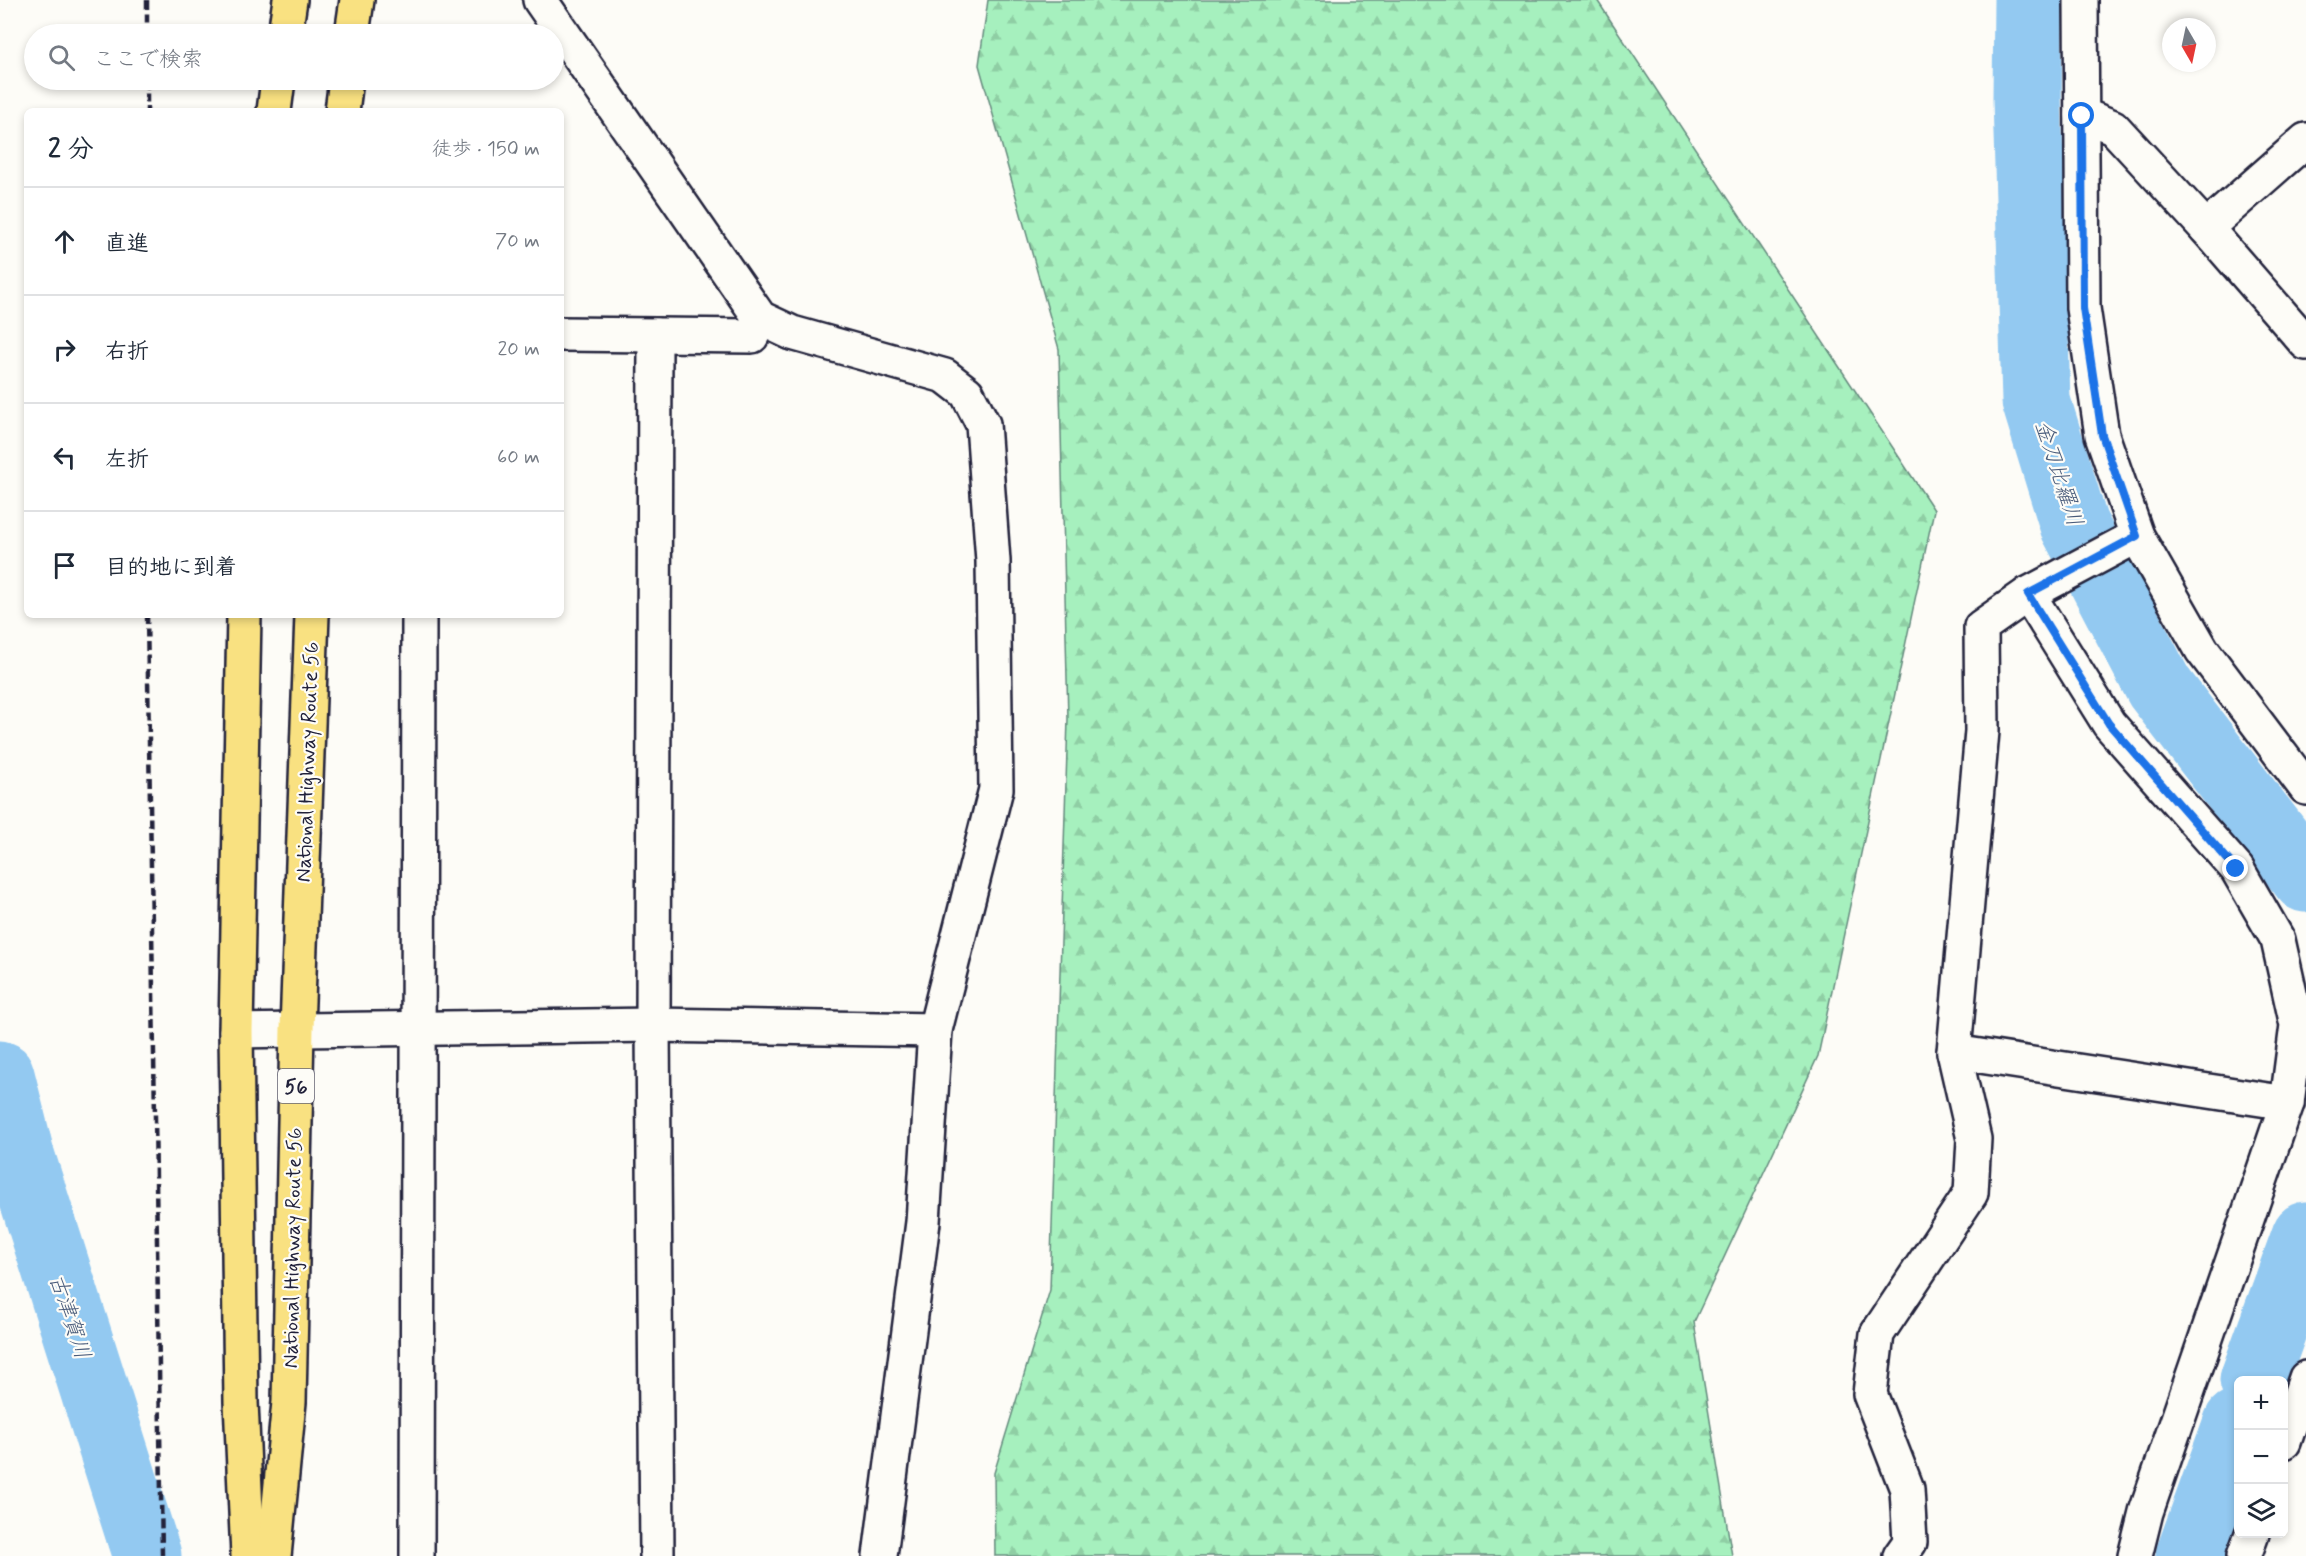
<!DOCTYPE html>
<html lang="ja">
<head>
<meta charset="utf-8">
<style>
	body { margin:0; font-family:Mynerve,"Klee One",sans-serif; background:#f6f6f7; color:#1f2937 }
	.controls { position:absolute; right:18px; bottom:18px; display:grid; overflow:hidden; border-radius:9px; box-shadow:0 3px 9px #0003 }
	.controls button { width:54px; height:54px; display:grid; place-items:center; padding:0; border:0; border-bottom:2px solid #e0e1e3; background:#fff; color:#1f2937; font:30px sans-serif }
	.compass { position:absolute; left:2162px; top:18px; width:54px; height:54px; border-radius:50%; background:#fff; box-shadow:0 3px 9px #0003; rotate:171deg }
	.stop { position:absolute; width:18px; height:18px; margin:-14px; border:4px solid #1a73e8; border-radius:50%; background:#fff }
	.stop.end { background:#1a73e8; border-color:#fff; box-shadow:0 2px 6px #0008 }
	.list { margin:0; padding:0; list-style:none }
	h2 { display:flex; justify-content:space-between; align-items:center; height:78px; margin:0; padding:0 24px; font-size:26px }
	h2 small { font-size:20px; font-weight:400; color:#747a83 }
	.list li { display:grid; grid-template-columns:39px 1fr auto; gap:18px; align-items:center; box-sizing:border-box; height:108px; padding:0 24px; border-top:2px solid #e0e1e3 }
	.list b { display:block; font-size:22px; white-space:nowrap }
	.list em { font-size:20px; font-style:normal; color:#747a83 }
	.icon { flex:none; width:33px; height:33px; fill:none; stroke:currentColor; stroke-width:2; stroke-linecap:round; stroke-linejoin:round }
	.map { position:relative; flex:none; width:2306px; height:1556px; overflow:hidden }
	.search { position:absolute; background:#fff; box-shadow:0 3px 9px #0003; left:24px; top:24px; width:540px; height:66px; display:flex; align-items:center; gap:15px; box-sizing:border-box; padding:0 21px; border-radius:33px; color:#747a83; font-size:22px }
	.panel { position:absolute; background:#fff; box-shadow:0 3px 9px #0003; left:24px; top:108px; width:540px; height:510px; border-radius:9px }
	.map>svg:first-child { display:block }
	.forest { fill:url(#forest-firs); stroke:#64897c; stroke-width:1.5 }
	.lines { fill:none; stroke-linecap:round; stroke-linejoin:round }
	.river { stroke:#93c9f1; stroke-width:69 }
	.minor-casing { stroke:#22223b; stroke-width:38 }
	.trunk-casing { stroke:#22223b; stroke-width:38 }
	.minor { stroke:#fdfcf7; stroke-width:33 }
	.trunk { stroke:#f9e181; stroke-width:33 }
	.rail { stroke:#22223b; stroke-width:4.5; stroke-dasharray:9 4.5; stroke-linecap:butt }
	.route { stroke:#1a73e8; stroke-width:8 }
	.labels { text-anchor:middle; stroke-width:4.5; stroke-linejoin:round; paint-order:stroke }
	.shield { fill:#fdfcf7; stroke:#646373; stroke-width:1.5 }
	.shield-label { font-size:20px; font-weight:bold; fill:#22223b }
	.street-label { font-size:21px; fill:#22223b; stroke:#fdfcf7 }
	.water-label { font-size:22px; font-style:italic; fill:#4a5c7b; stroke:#fdfcf7 }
</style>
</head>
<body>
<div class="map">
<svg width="2306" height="1556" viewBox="0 0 2306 1556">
	<defs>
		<pattern id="forest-firs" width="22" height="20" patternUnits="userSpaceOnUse" patternTransform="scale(1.5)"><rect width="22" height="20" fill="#a6f0be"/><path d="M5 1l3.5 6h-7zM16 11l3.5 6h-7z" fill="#8fcea4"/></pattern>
	</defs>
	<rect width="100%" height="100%" fill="#fdfcf7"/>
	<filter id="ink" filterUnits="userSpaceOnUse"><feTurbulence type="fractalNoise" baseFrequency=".0167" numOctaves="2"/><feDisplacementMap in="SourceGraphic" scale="12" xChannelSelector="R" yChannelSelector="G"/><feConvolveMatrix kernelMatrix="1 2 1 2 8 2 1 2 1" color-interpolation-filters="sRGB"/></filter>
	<g filter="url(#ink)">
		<path class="forest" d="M988 0H1597L1934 510 1818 1056 1694 1322 1732 1556H995L994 1473 1050 1290 1068 719 1059 349 979 65Z"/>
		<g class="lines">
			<g class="river">
				<path d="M2028 0 2027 99 2036 401 2074 525 2159 687 2306 878"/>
				<path d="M0 1075 20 1155 147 1556"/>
				<path d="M2254 1380 2306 1236"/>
				<path d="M2190 1556 2238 1423"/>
			</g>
			<defs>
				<g id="minor">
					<path d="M540 0 760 318 792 333 945 376 967 393 983 424 993 561 996 789 935 1030 923 1222 880 1556"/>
					<path d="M2081 0 2083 308 2102 435 2137 536 2202 650 2306 788"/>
					<path d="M2082 115 2113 127 2206 228 2306 343"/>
					<path d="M2206 228 2306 140"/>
					<path d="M561 334 752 336 760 318"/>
					<path d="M655 335 653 1025 657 1556"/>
					<path d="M2028 594 2109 724 2237 869 2278 940 2297 1025 2287 1103 2146 1512 2135 1556"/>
					<path d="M236 1031 653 1025 935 1030"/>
					<path d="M1954 1052 2287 1103"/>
					<path d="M2284 1442 2306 1378"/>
					<path d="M417 1556 419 615"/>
					<path d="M1900 1556 1910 1542 1907 1489 1870 1394 1877 1334 1971 1193 1974 1139 1954 1052 1982 731 1981 627 2028 594 2137 536"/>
					<path d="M2244 1556 2252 1534"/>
				</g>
				<g id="trunk">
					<path d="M285 34 290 0"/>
					<path d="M352 34 357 0"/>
					<path d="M274 111 278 80"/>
					<path d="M342 111 346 80"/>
					<path d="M244 615 236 1031 241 1402 248 1556"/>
					<path d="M274 1556 289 1402 297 1029 312 615"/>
				</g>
			</defs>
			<use href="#minor" class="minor-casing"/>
			<use href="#trunk" class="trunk-casing"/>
			<use href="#minor" class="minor"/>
			<use href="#trunk" class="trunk"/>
			<g class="rail">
				<path d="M147 0V34"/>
				<path d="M147 80V111"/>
				<path d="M147 615 162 1556"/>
			</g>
		</g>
	</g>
	<g class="lines" filter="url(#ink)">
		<path class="route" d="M2082 116 2083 308 2102 435 2137 536 2028 594 2109 724 2236 869"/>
	</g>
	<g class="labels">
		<rect class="shield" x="278" y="1069" width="36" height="34" rx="4.5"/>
		<g class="shield-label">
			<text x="296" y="1093">56</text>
		</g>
		<g class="street-label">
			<text transform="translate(307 762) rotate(-88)" y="7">National Highway Route 56</text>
			<text transform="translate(292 1248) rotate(-89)" y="7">National Highway Route 56</text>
		</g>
		<g class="water-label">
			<text transform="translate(2060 473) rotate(72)" y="8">金刀比羅川</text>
			<text transform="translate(71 1316) rotate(72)" y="8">古津賀川</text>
		</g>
	</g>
</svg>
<div class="controls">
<button>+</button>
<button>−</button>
<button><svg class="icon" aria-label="layers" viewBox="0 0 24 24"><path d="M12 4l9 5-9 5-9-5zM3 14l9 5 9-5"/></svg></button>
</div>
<svg class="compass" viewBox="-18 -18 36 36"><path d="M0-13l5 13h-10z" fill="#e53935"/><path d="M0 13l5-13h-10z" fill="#747a83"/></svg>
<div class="stop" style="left:2082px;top:116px"></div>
<div class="stop end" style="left:2236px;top:869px"></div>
<div class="search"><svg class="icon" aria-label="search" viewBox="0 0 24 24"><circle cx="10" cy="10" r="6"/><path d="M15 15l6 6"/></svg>ここで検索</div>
<section class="panel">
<h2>2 分<small>徒歩 · 150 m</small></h2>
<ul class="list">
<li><svg class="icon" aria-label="ahead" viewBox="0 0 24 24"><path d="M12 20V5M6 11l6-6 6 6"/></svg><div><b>直進</b></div><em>70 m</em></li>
<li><svg class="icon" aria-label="right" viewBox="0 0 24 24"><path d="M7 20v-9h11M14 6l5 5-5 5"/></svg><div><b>右折</b></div><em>20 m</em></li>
<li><svg class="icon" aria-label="left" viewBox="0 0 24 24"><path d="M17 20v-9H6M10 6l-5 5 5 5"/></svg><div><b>左折</b></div><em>60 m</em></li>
<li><svg class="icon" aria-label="arrive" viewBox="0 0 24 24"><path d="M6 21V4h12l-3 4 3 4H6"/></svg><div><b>目的地に到着</b></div></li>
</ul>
</section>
</div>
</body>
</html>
